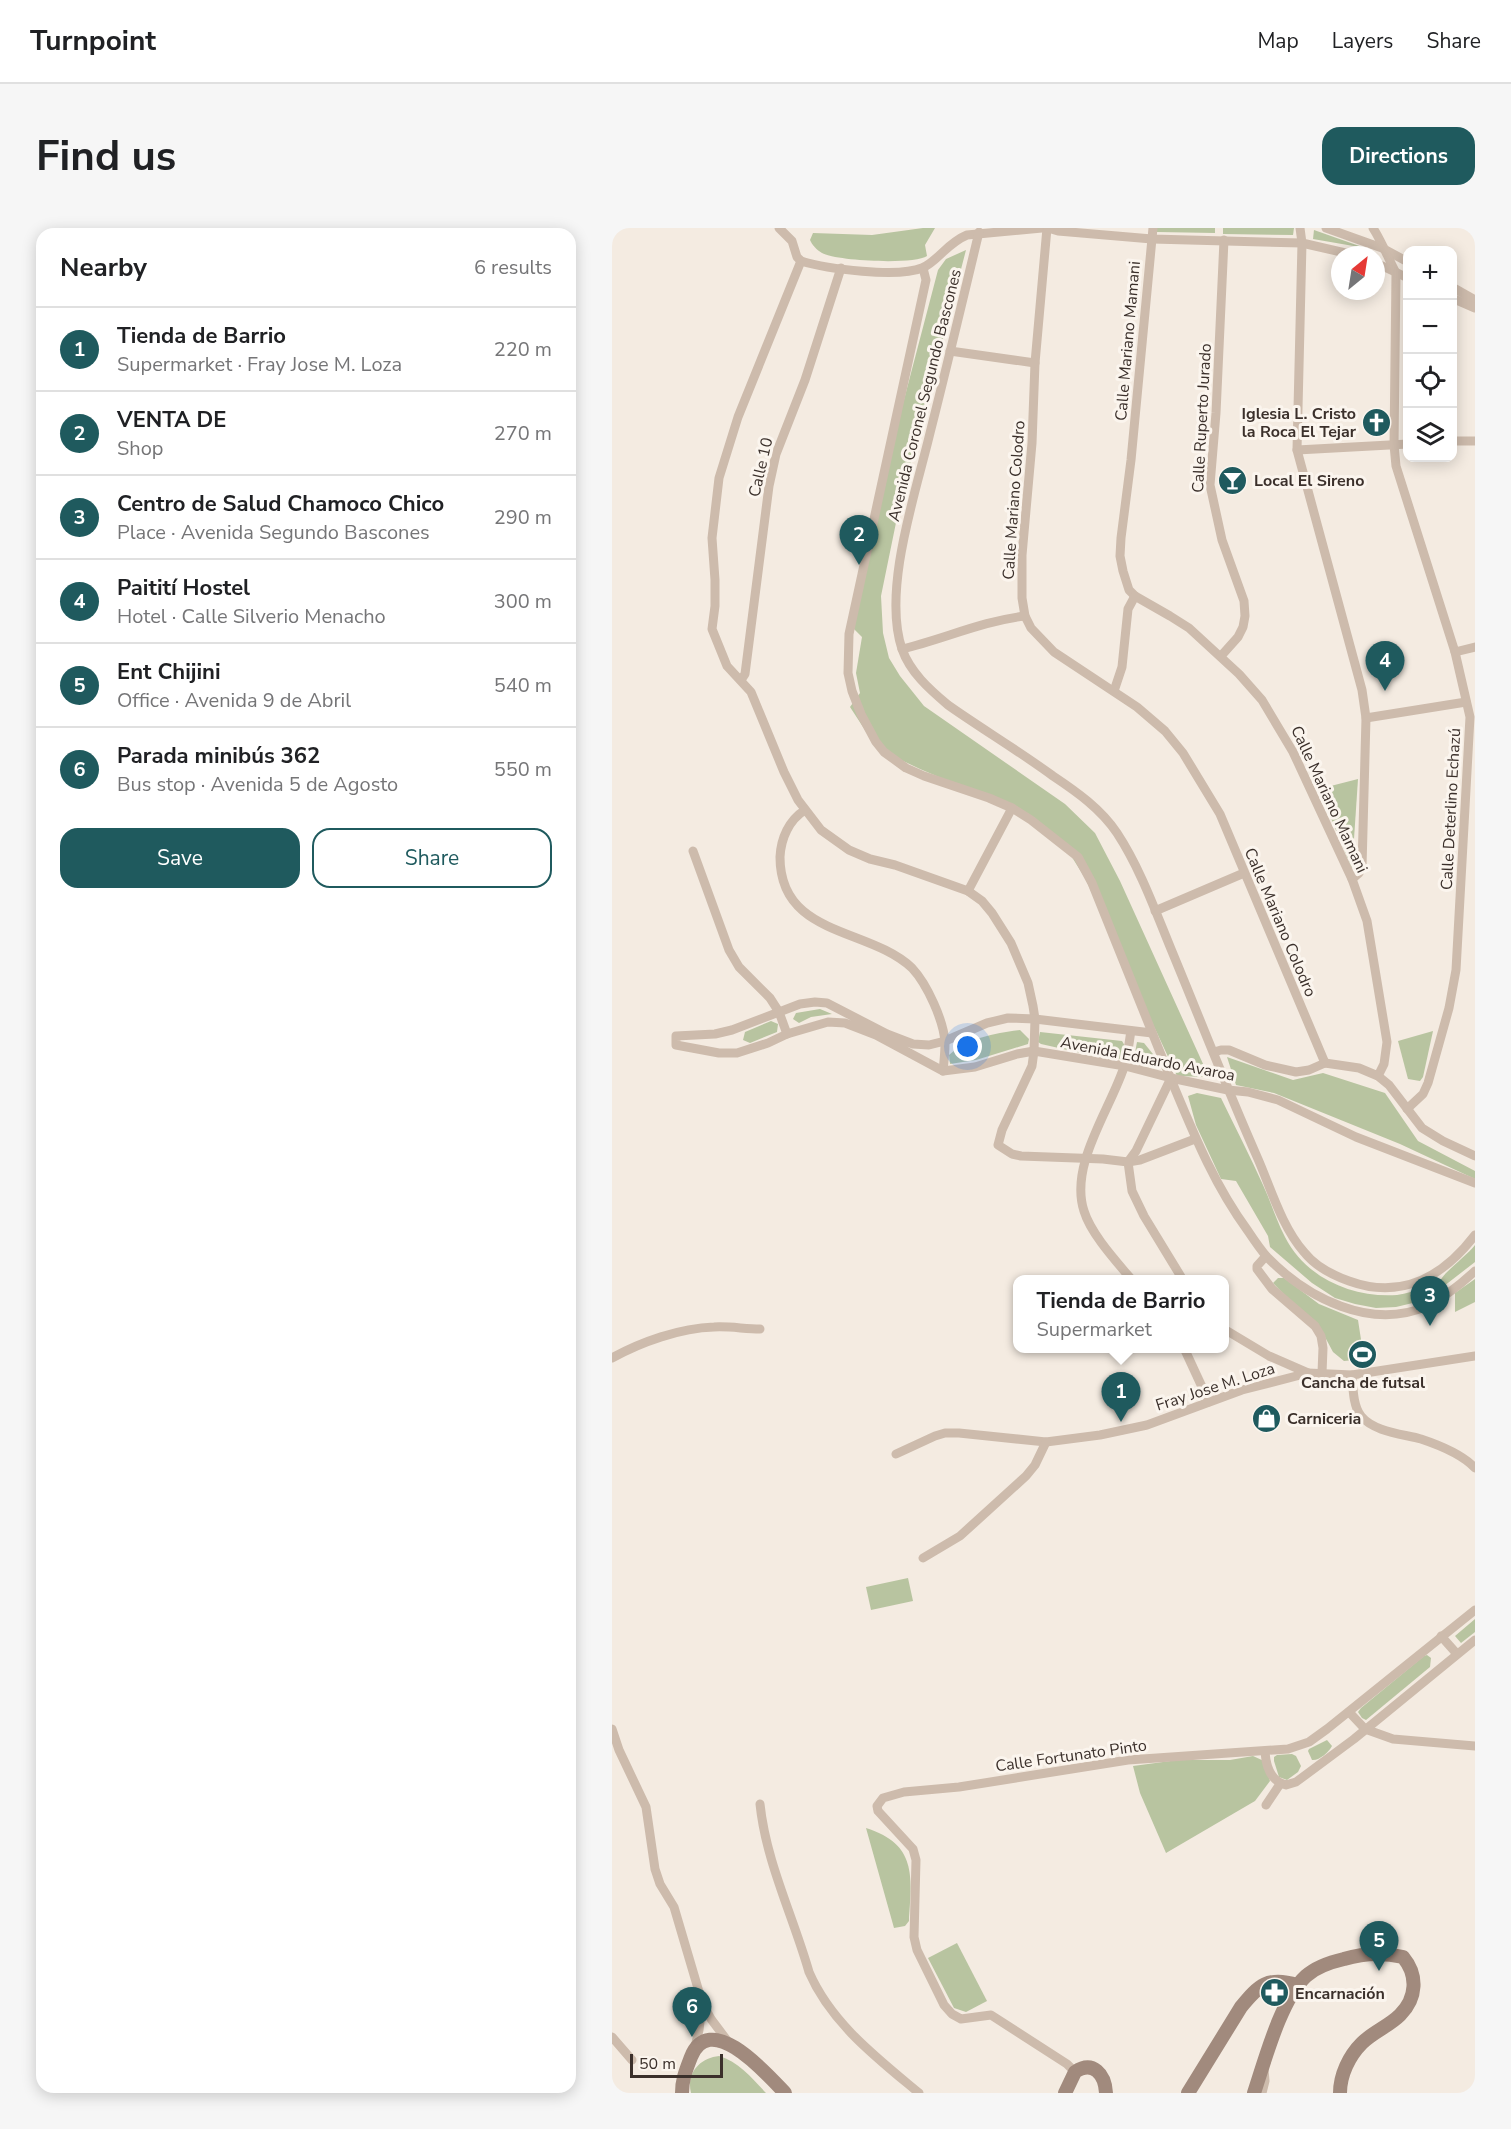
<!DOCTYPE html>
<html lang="en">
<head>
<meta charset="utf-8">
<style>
	body { margin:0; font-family:"Nunito Sans",sans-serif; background:#f6f6f6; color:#202124 }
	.controls { position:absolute; right:18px; top:18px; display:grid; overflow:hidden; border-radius:12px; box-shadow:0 3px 15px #0003 }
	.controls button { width:54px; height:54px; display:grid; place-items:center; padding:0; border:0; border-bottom:2px solid #e0e0e0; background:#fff; color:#202124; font:30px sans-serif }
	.compass { position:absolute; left:719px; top:18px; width:54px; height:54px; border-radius:50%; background:#fff; box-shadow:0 3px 15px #0003; rotate:30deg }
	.scale { position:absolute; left:18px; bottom:15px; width:93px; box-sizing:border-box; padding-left:6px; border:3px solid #3b302b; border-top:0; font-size:16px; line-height:21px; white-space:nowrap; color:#3b302b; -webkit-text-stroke:4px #fbf5ee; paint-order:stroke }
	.you { position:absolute; left:356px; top:819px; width:21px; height:21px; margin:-15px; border:4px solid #fff; border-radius:50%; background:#1a73e8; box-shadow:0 0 0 9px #1a73e833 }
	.badge { display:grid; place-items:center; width:39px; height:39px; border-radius:50%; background:#1f5a5e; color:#fff; font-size:20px; font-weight:700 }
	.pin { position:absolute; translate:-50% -50px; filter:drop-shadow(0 2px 3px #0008) }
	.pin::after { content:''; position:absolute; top:32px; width:21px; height:18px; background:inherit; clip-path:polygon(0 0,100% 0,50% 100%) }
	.popup { position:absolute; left:401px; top:1047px; width:216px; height:78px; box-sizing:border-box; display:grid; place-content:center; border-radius:12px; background:#fff; filter:drop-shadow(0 2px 4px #0005); font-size:20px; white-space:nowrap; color:#757577 }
	.popup b { font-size:22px; color:#202124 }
	.popup::after { content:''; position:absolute; left:50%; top:100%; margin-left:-12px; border:12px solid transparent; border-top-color:#fff }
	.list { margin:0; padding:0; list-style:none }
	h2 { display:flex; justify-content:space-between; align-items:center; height:78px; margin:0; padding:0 24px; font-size:26px }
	h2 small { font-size:20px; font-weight:400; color:#757577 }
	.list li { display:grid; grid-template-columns:39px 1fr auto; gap:18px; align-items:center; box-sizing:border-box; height:84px; padding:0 24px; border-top:2px solid #e0e0e0 }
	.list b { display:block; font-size:22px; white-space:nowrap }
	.list p { margin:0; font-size:20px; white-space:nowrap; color:#757577 }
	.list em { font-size:20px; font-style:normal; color:#757577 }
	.actions { display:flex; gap:12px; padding:18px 24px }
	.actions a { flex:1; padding:14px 0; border:2px solid #1f5a5e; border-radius:18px; text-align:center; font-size:21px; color:#1f5a5e }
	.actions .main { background:#1f5a5e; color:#fff }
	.icon { flex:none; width:33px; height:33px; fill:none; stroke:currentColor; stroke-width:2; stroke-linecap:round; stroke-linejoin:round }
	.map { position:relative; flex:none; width:863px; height:1865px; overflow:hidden; border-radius:18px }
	header { display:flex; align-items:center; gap:36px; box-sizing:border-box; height:84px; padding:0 30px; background:#fff; border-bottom:2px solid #e0e0e0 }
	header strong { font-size:28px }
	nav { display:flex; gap:33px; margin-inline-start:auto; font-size:21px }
	.intro { display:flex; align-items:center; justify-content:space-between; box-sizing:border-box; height:144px; padding:0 36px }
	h1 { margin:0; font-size:42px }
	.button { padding:15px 27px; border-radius:18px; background:#1f5a5e; color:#fff; font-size:21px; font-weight:700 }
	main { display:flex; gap:36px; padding:0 36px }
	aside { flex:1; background:#fff; border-radius:18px; box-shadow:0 3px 15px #0003 }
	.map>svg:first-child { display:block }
	.green { fill:#b8c4a0 }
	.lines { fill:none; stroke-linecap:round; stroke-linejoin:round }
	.street { stroke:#cdbbac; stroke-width:9 }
	.secondary { stroke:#a18a7d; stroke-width:14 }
	.labels { text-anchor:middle; stroke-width:6; stroke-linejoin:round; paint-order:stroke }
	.street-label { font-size:16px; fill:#3b302b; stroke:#fbf5ee }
	.poi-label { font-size:16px; font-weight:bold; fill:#3b302b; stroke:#fbf5ee; text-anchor:start }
</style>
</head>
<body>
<header>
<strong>Turnpoint</strong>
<nav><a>Map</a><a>Layers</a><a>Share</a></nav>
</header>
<div class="intro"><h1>Find us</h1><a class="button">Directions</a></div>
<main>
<aside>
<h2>Nearby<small>6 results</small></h2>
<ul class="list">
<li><span class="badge">1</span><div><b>Tienda de Barrio</b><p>Supermarket · Fray Jose M. Loza</p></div><em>220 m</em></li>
<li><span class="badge">2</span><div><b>VENTA DE</b><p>Shop</p></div><em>270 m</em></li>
<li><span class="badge">3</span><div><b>Centro de Salud Chamoco Chico</b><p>Place · Avenida Segundo Bascones</p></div><em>290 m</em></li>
<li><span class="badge">4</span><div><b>Paitití Hostel</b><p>Hotel · Calle Silverio Menacho</p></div><em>300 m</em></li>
<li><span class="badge">5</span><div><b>Ent Chijini</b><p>Office · Avenida 9 de Abril</p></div><em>540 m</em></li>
<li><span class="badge">6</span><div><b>Parada minibús 362</b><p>Bus stop · Avenida 5 de Agosto</p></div><em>550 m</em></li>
</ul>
<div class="actions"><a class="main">Save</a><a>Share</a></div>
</aside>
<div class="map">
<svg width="863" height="1865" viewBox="0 0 863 1865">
	<rect width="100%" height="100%" fill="#f4ebe1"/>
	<g class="green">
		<path d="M311 0H323L313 17 315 28C302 37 224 33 210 25 205 22 200 17 198 12L201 5 260 7Z"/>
		<path d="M545 0H603V5L545 4Z"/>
		<path d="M611 0H682L681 7 611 6Z"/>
		<path d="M702 2 753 20 701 11Z"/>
		<path d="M354 22 287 280 269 368 271 405 277 430 288 448 312 478 453 576 483 605 508 653 597 849 565 848 473 650 458 626 427 601 383 573 308 541 270 523 253 502 238 479 248 465 244 445 250 409 239 398 283 206 326 42 334 31Z"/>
		<path d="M746 551 740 641 707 561Z"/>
		<path d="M208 781 220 786 199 789 187 795 181 791 184 785Z"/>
		<path d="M159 793 166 796 165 804 138 815 131 812 133 804Z"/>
		<path d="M408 802 417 811 416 816 364 832 338 836 337 827C356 810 384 805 408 802Z"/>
		<path d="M821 803 811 849 808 853 796 851 786 813Z"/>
		<path d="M428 804 510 813 513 818 508 831 500 832 429 816 426 814Z"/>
		<path d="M525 814 532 815 545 831 544 840 521 836Z"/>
		<path d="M615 829 681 852 711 845 773 865 806 913 863 943V951L788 916 662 865 624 857Z"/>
		<path d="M585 865 609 870C623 899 638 928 651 957 659 974 664 992 673 1009 694 1050 740 1070 785 1067 794 1066 803 1062 812 1060L816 1064 809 1073 784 1079 764 1080 743 1076 723 1070 700 1055 658 1019 656 1008 624 953 609 951 584 897 576 868Z"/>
		<path d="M863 1017V1034L832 1058 828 1054C830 1045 855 1028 863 1017Z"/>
		<path d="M666 1050H672L707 1076 746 1092 752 1131 732 1133 721 1124 713 1109 661 1055Z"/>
		<path d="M863 1051V1074L843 1084V1065Z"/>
		<path d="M296 1350 301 1373 259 1382 254 1359Z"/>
		<path d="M863 1391V1404L849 1415 843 1408Z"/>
		<path d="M815 1427 819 1430 818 1439 754 1492 750 1490 746 1484 749 1480 812 1428Z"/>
		<path d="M715 1512 720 1518C717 1524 707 1533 700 1532L696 1523 697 1521Z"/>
		<path d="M680 1526 684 1528 689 1538 686 1544 675 1552 667 1549 662 1533V1529L665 1527Z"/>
		<path d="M641 1528 652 1533 658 1553 643 1573 554 1625 528 1565 521 1538 566 1532H618Z"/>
		<path d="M254 1600C305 1616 300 1648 297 1693L293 1698 282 1700Z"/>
		<path d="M345 1715 375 1773 354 1784 342 1780 316 1730Z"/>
		<path d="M107 1828C127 1834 140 1850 154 1865H79C74 1845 88 1830 107 1828Z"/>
	</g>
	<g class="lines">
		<g class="street">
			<path d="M167 0 180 13 185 29 189 33C215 41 286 50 310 40 325 34 335 15 355 7L430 0"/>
			<path d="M435 0 423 135 420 215 410 327V370L413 388 419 400 442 424 525 479 553 503 571 525 608 586 713 835"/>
			<path d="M436 0 446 3 540 11 690 15 742 27"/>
			<path d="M541 0 519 232 509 310 508 328 511 343 517 362 523 368 558 388 577 400 627 446 650 472 681 524 740 651 755 693 775 814 772 836 766 848"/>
			<path d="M688 0 690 15 685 222 750 462 754 490 750 639 747 645 740 651"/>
			<path d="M714 0 770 20 796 34"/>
			<path d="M761 0C770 14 776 30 784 45L782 217 784 238 843 424 858 489 844 742 837 780 816 855 811 866 795 881"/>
			<path d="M367 4C351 71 335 138 318 205 304 264 270 362 290 421 298 444 317 461 336 477 370 501 407 523 441 548 465 564 489 581 505 605 528 640 543 682 559 721 588 791 615 861 646 931 659 961 670 999 692 1024 703 1038 720 1047 737 1053 789 1072 831 1049 863 1007"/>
			<path d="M189 33 126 189 107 250 100 310 103 352V378L100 401 115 438 139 464 172 544 186 572 209 602 237 622 258 631 283 637 356 663 370 673 380 685 399 715 416 755 421 778 423 791 422 823 420 838 390 902 386 917 400 926 409 928 491 931 516 934 528 932 583 911"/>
			<path d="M764 35 796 50"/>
			<path d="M311 40 314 52 237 406 236 445 240 463 249 486 264 514 272 524 294 540 312 548 377 570 400 580 419 592 466 629 480 655C506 720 532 785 558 849 581 904 601 955 636 1003 642 1012 648 1021 655 1029 695 1070 759 1103 815 1078 833 1069 848 1057 863 1043"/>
			<path d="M840 59 863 72"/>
			<path d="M840 70 863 80"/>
			<path d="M338 123 423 135"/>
			<path d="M840 213H863"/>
			<path d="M685 222 796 216"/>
			<path d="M290 421C332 411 370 393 413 388"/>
			<path d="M843 424 863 419"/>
			<path d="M609 428 626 409 631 399 633 388 632 373 610 312 598 257 604 185 612 12"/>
			<path d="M129 452 133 446 157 258 164 226 193 152 229 40"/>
			<path d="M502 463 510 439 516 381 523 368"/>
			<path d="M754 490 854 474"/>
			<path d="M193 582C177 592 169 610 168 629 168 709 257 699 300 740 315 756 332 793 333 815 333 824 332 834 331 843"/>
			<path d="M81 623 117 722 127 739 158 770 167 784 175 806"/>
			<path d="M356 663 400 580"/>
			<path d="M543 683 632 645"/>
			<path d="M519 803C517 814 516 828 512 839 498 882 457 937 472 983 479 1006 504 1033 520 1052"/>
			<path d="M540 805 423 791 396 790 375 795 333 813 317 817 301 816 275 806 215 775 203 774 188 776 120 802 103 806 64 808V817L107 825H125L156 815 175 806 216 794 233 795 264 807 331 843 363 839 405 826 422 823 513 838 559 850 616 862 636 864 666 872 744 909 863 955"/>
			<path d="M602 824 609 822H617L653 837 684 844 697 842 713 835 747 840 766 848 777 857 810 900 831 913 863 928"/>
			<path d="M559 850 524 923 516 934 520 963 532 988 571 1052"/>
			<path d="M654 1028 645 1038V1041L660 1061 703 1098 709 1108 711 1120 710 1145"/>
			<path d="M817 1049 829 1071"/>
			<path d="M612 1101 657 1128 696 1145"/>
			<path d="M572 1120 597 1174"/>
			<path d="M0 1130C29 1114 68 1100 102 1099 117 1098 133 1101 148 1101"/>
			<path d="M740 1147C741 1160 741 1178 749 1188 762 1204 791 1206 809 1211 827 1217 850 1226 863 1240"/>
			<path d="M284 1226 323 1208 333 1205H347L434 1214 488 1207 535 1197 630 1162 696 1145 740 1147 863 1128"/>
			<path d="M311 1330 348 1308 414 1248 423 1237 434 1214"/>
			<path d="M829 1408 845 1426"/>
			<path d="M737 1484 753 1501 781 1511 863 1518"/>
			<path d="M0 1501 7 1522 34 1579 43 1641 48 1656 62 1679 90 1774 99 1791 117 1815"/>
			<path d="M653 1524C654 1539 659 1553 674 1557L684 1554 742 1511 863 1412"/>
			<path d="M148 1576C154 1634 181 1688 197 1744 219 1795 265 1830 307 1865"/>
			<path d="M654 1577 668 1556"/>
			<path d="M0 1809 20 1832"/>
			<path d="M83 1819 87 1802 90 1777"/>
			<path d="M463 1844 455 1836 379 1787 349 1791 340 1786 332 1777 305 1722 302 1709 304 1632 301 1621 266 1583 265 1578 271 1570 292 1564 347 1559 516 1532 676 1521 697 1514 715 1501 863 1382"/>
			<path d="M650 1865 653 1853 652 1841"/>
		</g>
		<g class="secondary">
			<path d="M70 1865C70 1851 74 1842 79 1829 98 1781 155 1846 173 1865"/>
			<path d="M453 1865 463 1844C481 1832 493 1846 494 1865"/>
			<path d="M576 1865 629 1779C647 1757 656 1748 685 1757"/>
			<path d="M642 1865C653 1832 669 1771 694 1748 704 1739 719 1734 732 1731 752 1725 770 1724 791 1729 806 1747 805 1770 788 1787 777 1798 761 1804 750 1815 737 1828 728 1847 728 1865"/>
		</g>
	</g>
	<defs>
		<symbol id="church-disc" viewBox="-11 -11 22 22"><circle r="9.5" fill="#1f5a5e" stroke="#fbf5ee"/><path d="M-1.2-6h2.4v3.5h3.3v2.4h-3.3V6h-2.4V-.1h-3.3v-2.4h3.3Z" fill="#fff"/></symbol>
		<symbol id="bar-disc" viewBox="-11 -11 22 22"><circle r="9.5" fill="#1f5a5e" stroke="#fbf5ee"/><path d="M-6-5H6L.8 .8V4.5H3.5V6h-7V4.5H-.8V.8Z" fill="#fff"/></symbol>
		<symbol id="stadium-disc" viewBox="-11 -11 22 22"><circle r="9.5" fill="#1f5a5e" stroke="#fbf5ee"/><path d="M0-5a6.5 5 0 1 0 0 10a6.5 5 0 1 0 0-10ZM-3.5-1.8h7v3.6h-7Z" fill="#fff"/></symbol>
		<symbol id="shop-disc" viewBox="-11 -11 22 22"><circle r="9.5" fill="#1f5a5e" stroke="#fbf5ee"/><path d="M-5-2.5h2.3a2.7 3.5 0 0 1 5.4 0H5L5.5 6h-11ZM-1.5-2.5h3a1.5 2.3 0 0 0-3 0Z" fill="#fff"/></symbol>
		<symbol id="pharmacy-disc" viewBox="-11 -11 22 22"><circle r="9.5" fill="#1f5a5e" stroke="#fbf5ee"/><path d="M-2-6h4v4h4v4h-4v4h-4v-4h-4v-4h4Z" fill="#fff"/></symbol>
	</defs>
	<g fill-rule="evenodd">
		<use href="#church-disc" x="748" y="178" width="33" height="33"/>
		<use href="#bar-disc" x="604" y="236" width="33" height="33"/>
		<use href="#stadium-disc" x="734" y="1110" width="33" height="33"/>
		<use href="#shop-disc" x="638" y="1174" width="33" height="33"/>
		<use href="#pharmacy-disc" x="646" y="1748" width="33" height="33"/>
	</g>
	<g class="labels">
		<g class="street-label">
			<text transform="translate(515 113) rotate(-85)" y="6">Calle Mariano Mamani</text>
			<text transform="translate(312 167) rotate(-76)" y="6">Avenida Coronel Segundo Bascones</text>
			<text transform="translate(589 190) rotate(-87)" y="6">Calle Ruperto Jurado</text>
			<text transform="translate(148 239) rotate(-77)" y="6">Calle 10</text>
			<text transform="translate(401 272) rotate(-86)" y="6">Calle Mariano Colodro</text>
			<text transform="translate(718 571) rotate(65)" y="6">Calle Mariano Mamani</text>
			<text transform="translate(838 581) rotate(-87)" y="6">Calle Deterlino Echazú</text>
			<text transform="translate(669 694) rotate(67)" y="6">Calle Mariano Colodro</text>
			<text transform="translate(536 830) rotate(11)" y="6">Avenida Eduardo Avaroa</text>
			<text transform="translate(603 1158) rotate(-18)" y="6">Fray Jose M. Loza</text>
			<text transform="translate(459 1527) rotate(-8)" y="6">Calle Fortunato Pinto</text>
		</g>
		<g class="poi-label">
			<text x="744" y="191" text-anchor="end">Iglesia L. Cristo<tspan x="744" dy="18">la Roca El Tejar</tspan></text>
			<text x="642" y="258">Local El Sireno</text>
			<text x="751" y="1160" text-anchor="middle">Cancha de futsal</text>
			<text x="675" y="1196">Carniceria</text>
			<text x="683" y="1771">Encarnación</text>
		</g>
	</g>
</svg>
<div class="controls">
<button>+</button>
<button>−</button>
<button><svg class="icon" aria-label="locate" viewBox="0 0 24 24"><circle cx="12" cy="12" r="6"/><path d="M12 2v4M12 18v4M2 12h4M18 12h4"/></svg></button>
<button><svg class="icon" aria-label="layers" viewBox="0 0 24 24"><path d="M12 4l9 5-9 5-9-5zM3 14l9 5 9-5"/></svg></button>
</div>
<svg class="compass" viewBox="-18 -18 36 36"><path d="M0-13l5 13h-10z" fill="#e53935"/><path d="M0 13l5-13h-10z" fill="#757577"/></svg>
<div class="scale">50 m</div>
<div class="you"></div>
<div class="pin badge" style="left:509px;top:1194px">1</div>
<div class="popup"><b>Tienda de Barrio</b>Supermarket</div>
<div class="pin badge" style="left:247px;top:337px">2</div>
<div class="pin badge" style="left:818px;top:1098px">3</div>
<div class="pin badge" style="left:773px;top:463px">4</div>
<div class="pin badge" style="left:767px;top:1743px">5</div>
<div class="pin badge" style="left:80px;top:1809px">6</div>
</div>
</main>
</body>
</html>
